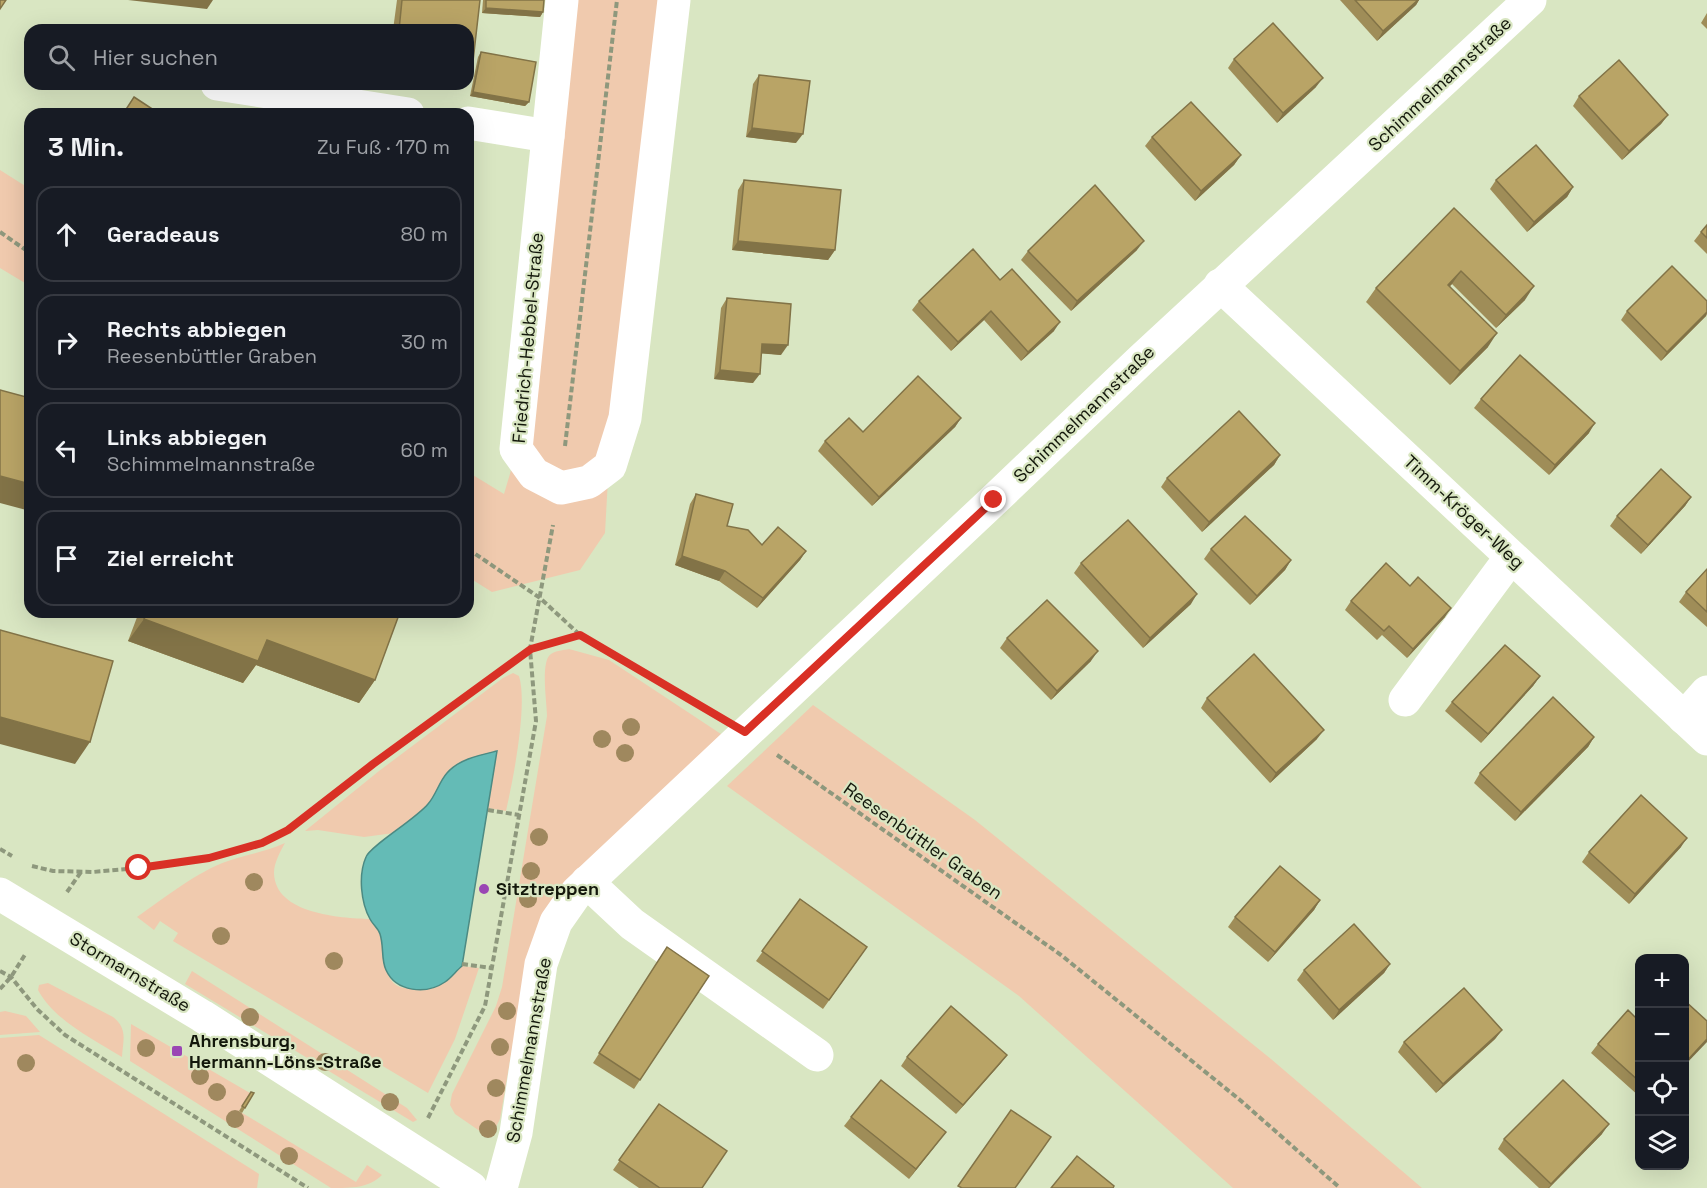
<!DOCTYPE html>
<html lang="de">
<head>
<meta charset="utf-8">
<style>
	body { margin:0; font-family:"Space Grotesk",sans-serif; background:#20242c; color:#f1f3f6 }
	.controls { position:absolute; right:18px; bottom:18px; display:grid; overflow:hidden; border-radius:12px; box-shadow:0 6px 24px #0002 }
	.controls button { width:54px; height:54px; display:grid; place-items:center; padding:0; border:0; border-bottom:2px solid #363941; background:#171b24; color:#f1f3f6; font:30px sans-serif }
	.stop { position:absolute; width:18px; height:18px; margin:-14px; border:4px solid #d93025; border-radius:50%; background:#fff }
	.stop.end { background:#d93025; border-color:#fff; box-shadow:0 2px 6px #0008 }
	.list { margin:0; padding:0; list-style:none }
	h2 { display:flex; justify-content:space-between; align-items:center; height:78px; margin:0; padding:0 24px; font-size:26px }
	h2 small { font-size:20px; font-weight:400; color:#9ea1a6 }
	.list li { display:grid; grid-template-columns:39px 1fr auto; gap:18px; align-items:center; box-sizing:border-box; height:96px; margin:0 12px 12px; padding:0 12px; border:2px solid #363941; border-radius:18px }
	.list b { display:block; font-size:22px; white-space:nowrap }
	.list p { margin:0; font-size:20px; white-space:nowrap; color:#9ea1a6 }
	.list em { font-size:20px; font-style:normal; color:#9ea1a6 }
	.icon { flex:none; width:33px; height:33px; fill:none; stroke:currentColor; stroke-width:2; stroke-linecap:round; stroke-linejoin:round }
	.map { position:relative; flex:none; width:1707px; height:1188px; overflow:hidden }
	.search { position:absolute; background:#171b24; box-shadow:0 6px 24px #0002; left:24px; top:24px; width:450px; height:66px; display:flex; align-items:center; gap:15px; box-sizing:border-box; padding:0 21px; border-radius:18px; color:#9ea1a6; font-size:22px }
	.panel { position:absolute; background:#171b24; box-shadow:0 6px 24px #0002; left:24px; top:108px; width:450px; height:510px; border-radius:18px }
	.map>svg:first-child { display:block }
	.green { fill:#f0caae }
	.water { fill:#64bbb6; stroke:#4c8a83; stroke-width:1.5 }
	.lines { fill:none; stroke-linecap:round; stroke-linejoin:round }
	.path { stroke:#8e987d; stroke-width:4; stroke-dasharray:6 3; stroke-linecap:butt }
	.minor { stroke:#fff; stroke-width:33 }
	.tree { fill:#9f885e }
	.wall { fill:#9f8d58 }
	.shaded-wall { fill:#827347 }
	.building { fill:#b9a466; stroke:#827347; stroke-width:1.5 }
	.route { stroke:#d93025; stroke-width:8 }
	.poi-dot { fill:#9a46b4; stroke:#d9e6c2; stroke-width:2 }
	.labels { text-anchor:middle; stroke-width:4.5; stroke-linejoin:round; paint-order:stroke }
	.street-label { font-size:18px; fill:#13170b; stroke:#d9e6c2 }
	.poi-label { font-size:18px; font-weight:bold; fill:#13170b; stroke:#d9e6c2; text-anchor:start }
</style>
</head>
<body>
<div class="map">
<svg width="1707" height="1188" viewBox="0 0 1707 1188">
	<rect width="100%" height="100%" fill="#d9e6c2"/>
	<g class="green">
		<path d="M578 0H660L611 425 605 533 580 570 492 592 468 577V472L504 494 533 396Z"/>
		<path d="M0 170 30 189V286L0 268Z"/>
		<path d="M569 649 609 660 724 736 592 865 513 1043 500 1119C496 1127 493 1134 484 1134L455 1114 450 1105 452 1094 496 1006 502 987 547 716C547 703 540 661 551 654 555 651 564 650 569 649Z"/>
		<path d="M513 673 519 676C528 705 513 780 506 811L488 808 496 752 448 772 428 804 408 824 394 833 364 837 318 830 305 831 379 771 503 678Z"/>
		<path d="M813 705 975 820 1271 1059 1422 1188H1233L1019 996 727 786Z"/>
		<path d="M285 843C280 852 274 863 274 873 275 914 340 918 370 919 374 924 378 929 380 934 389 958 378 996 421 987 444 982 444 982 462 966L479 968 455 1039 428 1093 173 941 178 933 160 921 154 930 137 917C163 899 198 871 228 861 247 854 266 852 285 843Z"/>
		<path d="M192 971 407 1108 417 1120 413 1122 185 984Z"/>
		<path d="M48 983 113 1017C128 1029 123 1040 122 1057 93 1039 55 1021 38 990L39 985Z"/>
		<path d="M5 1011 26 1016 40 1032 0 1035V1012Z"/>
		<path d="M131 1024 250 1093 239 1111 356 1182 367 1165 382 1175C369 1188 352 1188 331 1188L130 1061Z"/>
		<path d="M39 1035 259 1174 257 1188H0V1038Z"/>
	</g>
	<path class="water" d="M497 751 462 966C456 971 451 978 445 982 426 995 396 992 386 970 381 960 384 946 380 934 378 928 373 925 370 919 361 903 358 875 366 857 370 846 416 819 428 804 436 795 439 782 447 773 459 759 480 755 497 751Z"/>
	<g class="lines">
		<g class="path">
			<path d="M0 232 30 253"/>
			<path d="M565 446 617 0"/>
			<path d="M468 549 540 598 580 635 713 714"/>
			<path d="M777 755 1061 955 1240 1100 1340 1188"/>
			<path d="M488 810 519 815"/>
			<path d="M0 849 12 856"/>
			<path d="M32 866 53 871 93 872 139 868 209 859 262 843 288 830 373 764 530 649 580 635"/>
			<path d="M67 892 81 872"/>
			<path d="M462 964 492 968"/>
			<path d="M0 971 11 977 37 1009 65 1035 308 1188"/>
			<path d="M0 989 11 977 26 953"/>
			<path d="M428 1118 485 1006 536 721 530 649 553 525"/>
		</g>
		<g class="minor">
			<path d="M562 0 516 449 534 474 561 488 589 482 610 466 625 418 674 0"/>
			<path d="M217 84 408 114"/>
			<path d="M468 123 548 136"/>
			<path d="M1220 285 1707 739"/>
			<path d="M1405 700 1511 557"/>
			<path d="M1684 718 1707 692"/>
			<path d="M587 882 632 924 817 1055"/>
			<path d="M0 894 202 1016 471 1188"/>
			<path d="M501 1188 516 1133 541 964 556 922 577 892 994 500 1141 360 1530 0"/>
		</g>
	</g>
	<g class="tree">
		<circle cx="631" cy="727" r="9"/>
		<circle cx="602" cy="739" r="9"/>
		<circle cx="625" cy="753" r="9"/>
		<circle cx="539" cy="837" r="9"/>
		<circle cx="531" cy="871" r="9"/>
		<circle cx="254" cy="882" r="9"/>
		<circle cx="528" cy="899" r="9"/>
		<circle cx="221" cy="936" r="9"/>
		<circle cx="334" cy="961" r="9"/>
		<circle cx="507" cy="1011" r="9"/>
		<circle cx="250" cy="1017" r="9"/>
		<circle cx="500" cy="1047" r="9"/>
		<circle cx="146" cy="1048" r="9"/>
		<circle cx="325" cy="1062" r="9"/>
		<circle cx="26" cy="1063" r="9"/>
		<circle cx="200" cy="1076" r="9"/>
		<circle cx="496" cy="1088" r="9"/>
		<circle cx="217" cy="1092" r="9"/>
		<circle cx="390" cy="1102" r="9"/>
		<circle cx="235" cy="1119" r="9"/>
		<circle cx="488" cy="1129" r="9"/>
		<circle cx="289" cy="1156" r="9"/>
	</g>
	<g class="wall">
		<path d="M397 0H480L472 70 468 75V30H393Z"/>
		<path d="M483 0H544L543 12 540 17 482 13Z"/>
		<path d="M1340 0H1419L1416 5 1377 41Z"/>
		<path d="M1707 13V29L1701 23Z"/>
		<path d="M481 52 529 102 525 106 470 96 478 57Z"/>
		<path d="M1234 59 1316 87 1277 123 1228 68Z"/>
		<path d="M759 75 796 143 746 137 753 84Z"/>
		<path d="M1579 96 1668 115 1661 124 1622 160 1573 106Z"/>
		<path d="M1152 137 1241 155 1234 165 1195 201 1145 146Z"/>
		<path d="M744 180 835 250 828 260 732 250 738 190Z"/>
		<path d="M1496 180 1573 187 1567 197 1527 232 1490 189Z"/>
		<path d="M1454 208 1525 300 1496 328 1452 284 1450 286 1488 347 1450 385 1366 302 1376 288Z"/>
		<path d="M1707 225V254L1694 241 1701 232Z"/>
		<path d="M1137 250 1071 311 1021 260 1028 251Z"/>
		<path d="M1000 280 1054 331 1021 361 984 320 951 351 912 310 919 301Z"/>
		<path d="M727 298 781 355 761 353 753 383 714 379 721 308Z"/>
		<path d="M1707 301V314L1706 316 1661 361 1621 320 1627 311Z"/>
		<path d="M1481 399 1589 433 1549 475 1474 408Z"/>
		<path d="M961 418 955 427 872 506 818 451 825 441 863 432Z"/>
		<path d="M1280 455 1274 465 1202 532 1161 487 1167 478Z"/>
		<path d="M696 494 727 526 762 545 806 551 800 560 757 608 719 581 675 565 690 504Z"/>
		<path d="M1691 497 1685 506 1641 554 1610 526 1617 516Z"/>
		<path d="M1211 549 1291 560 1285 570 1250 605 1204 559Z"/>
		<path d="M1081 563 1191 604 1143 648 1074 573Z"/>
		<path d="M1707 569V627L1679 602 1686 592Z"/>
		<path d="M1351 601 1445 617 1407 658 1382 635 1377 640 1345 610Z"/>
		<path d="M139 612H400L375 680 359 703 256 665 243 683 128 641Z"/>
		<path d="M1007 638 1091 661 1051 700 1000 648Z"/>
		<path d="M1540 676 1533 686 1481 743 1445 711 1452 702Z"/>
		<path d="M1207 698 1317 739 1270 783 1201 708Z"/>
		<path d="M1594 737 1588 747 1515 821 1474 783 1480 773Z"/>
		<path d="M1681 847 1629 904 1582 862 1589 852Z"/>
		<path d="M800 899 867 947 823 1009 756 961Z"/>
		<path d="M1320 900 1314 910 1268 962 1228 927 1235 917Z"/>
		<path d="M667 947 709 976 634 1089 593 1063Z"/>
		<path d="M1390 964 1384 973 1333 1020 1297 980 1304 970Z"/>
		<path d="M1640 1013V1097L1591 1053 1598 1044 1636 1018Z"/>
		<path d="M1502 1030 1495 1039 1436 1093 1398 1052 1404 1042Z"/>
		<path d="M1007 1055 1000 1064 956 1114 901 1066 907 1057Z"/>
		<path d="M251 1092 254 1093 242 1113 239 1111Z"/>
		<path d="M659 1104 702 1188H639L613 1170Z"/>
		<path d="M851 1117 939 1141 909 1179 844 1126Z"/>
		<path d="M1602 1134 1549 1188H1539L1498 1149 1504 1139Z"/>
	</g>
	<g class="shaded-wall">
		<path d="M128 0H213L207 9Z"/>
		<path d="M1418 0H1419L1416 5 1377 41 1383 31Z"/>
		<path d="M486 8 543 12 540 17 482 13Z"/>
		<path d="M1323 78 1316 87 1277 123 1283 113Z"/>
		<path d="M473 92 529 102 525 106 470 96Z"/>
		<path d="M1668 115 1661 124 1622 160 1629 151Z"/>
		<path d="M752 128 803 134 796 143 746 137Z"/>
		<path d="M1241 155 1234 165 1195 201 1201 191Z"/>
		<path d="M1573 187 1567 197 1527 232 1534 222Z"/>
		<path d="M738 241 835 250 828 260 732 250Z"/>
		<path d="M1144 241 1137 250 1071 311 1077 301Z"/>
		<path d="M1461 271 1452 284 1438 298 1448 285Z"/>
		<path d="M1534 286 1525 300 1496 328 1506 315Z"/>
		<path d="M991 311 984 320 951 351 958 342Z"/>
		<path d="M1707 312 1706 316 1661 361 1667 352Z"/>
		<path d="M1060 322 1054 331 1021 361 1028 352Z"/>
		<path d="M1497 333 1488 347 1450 385 1460 371Z"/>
		<path d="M762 344 788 345 781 355 756 353Z"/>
		<path d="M720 370 760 374 753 383 714 379Z"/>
		<path d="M961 418 955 427 872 506 879 497Z"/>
		<path d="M1595 423 1589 433 1549 475 1555 465Z"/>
		<path d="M1280 455 1274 465 1202 532 1209 522Z"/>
		<path d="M0 476 30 484V511L0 503Z"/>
		<path d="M1691 497 1685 506 1641 554 1648 545Z"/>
		<path d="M806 551 800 560 757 608 763 598Z"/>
		<path d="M682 556 725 571 719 581 675 565Z"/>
		<path d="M1291 560 1285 570 1250 605 1257 596Z"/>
		<path d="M1197 594 1191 604 1143 648 1150 638Z"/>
		<path d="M1451 608 1445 617 1407 658 1413 649Z"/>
		<path d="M144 619 267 640 375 680 359 703 256 665 243 683 128 641Z"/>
		<path d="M1098 651 1091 661 1051 700 1057 691Z"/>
		<path d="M1540 676 1533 686 1481 743 1488 734Z"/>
		<path d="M0 717 90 742 75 764 0 744Z"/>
		<path d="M1324 730 1317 739 1270 783 1276 773Z"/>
		<path d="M1594 737 1588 747 1515 821 1521 812Z"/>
		<path d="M1687 838 1681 847 1629 904 1635 894Z"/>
		<path d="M1320 900 1314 910 1268 962 1275 952Z"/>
		<path d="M1390 964 1384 973 1333 1020 1339 1010Z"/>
		<path d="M1502 1030 1495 1039 1436 1093 1443 1084Z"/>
		<path d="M1707 1039V1042L1684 1066V1064Z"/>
		<path d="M1007 1055 1000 1064 956 1114 963 1105Z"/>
		<path d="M1609 1124 1602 1134 1549 1188H1548Z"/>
		<path d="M946 1132 939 1141 909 1179 916 1169Z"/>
	</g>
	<g class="building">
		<path d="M0 0H6L0 9Z"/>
		<path d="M402 0H480L472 70H468V30H399Z"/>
		<path d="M486 0H544L543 12 486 8Z"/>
		<path d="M1355 0H1418L1383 31Z"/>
		<path d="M1273 23 1323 78 1283 113 1234 59Z"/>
		<path d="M481 52 536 62 529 102 473 92Z"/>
		<path d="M1619 60 1668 115 1629 151 1579 96Z"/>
		<path d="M759 75 810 81 803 134 752 128Z"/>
		<path d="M134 97 160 114H123Z"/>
		<path d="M1191 102 1241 155 1201 191 1152 137Z"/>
		<path d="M1536 145 1573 187 1534 222 1496 180Z"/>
		<path d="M744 180 841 190 835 250 738 241Z"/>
		<path d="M1095 185 1144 241 1077 301 1028 251Z"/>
		<path d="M1454 208 1534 286 1506 315 1461 271 1448 285 1497 333 1460 371 1376 288Z"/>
		<path d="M1707 225V238L1701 232Z"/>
		<path d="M973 249 1000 280 1012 269 1060 322 1028 352 991 311 958 342 919 301Z"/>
		<path d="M1672 266 1707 301V312L1667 352 1627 311Z"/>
		<path d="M727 298 791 304 788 345 762 344 760 374 720 370Z"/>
		<path d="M1520 355 1595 423 1555 465 1481 399Z"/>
		<path d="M918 376 961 418 879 497 825 441 849 418 863 432Z"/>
		<path d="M0 390 30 398V484L0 476Z"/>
		<path d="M1239 411 1280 455 1209 522 1167 478Z"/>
		<path d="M1661 469 1691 497 1648 545 1617 516Z"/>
		<path d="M696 494 733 504 727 526 748 530 762 545 778 527 806 551 763 598 725 571 682 556Z"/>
		<path d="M1245 516 1291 560 1257 596 1211 549Z"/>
		<path d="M1128 520 1197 594 1150 638 1081 563Z"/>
		<path d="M1386 563 1410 586 1418 577 1451 608 1413 649 1389 626 1384 631 1351 601Z"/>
		<path d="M1707 569V612L1686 592Z"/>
		<path d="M1047 600 1098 651 1057 691 1007 638Z"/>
		<path d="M146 612H400L375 680 267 640 258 661 144 619Z"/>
		<path d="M0 630 113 661 90 742 0 717Z"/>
		<path d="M1505 645 1540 676 1488 734 1452 702Z"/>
		<path d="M1254 654 1324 730 1276 773 1207 698Z"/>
		<path d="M1553 697 1594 737 1521 812 1480 773Z"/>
		<path d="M1641 795 1687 838 1635 894 1589 852Z"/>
		<path d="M1280 866 1320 900 1275 952 1235 917Z"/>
		<path d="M800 899 867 947 829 1000 762 951Z"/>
		<path d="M1354 924 1390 964 1339 1010 1304 970Z"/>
		<path d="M667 947 709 976 640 1080 599 1053Z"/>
		<path d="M1464 988 1502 1030 1443 1084 1404 1042Z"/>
		<path d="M1684 1000 1707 1021V1039L1684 1064Z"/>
		<path d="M951 1006 1007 1055 963 1105 907 1057Z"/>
		<path d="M1628 1010 1636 1018 1640 1013V1082L1598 1044Z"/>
		<path d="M881 1080 946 1132 916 1169 851 1117Z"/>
		<path d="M1563 1080 1609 1124 1551 1184 1504 1139Z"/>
		<path d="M251 1092 254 1093 245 1108 242 1106Z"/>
		<path d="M659 1104 727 1151 702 1188H660L619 1160Z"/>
		<path d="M1011 1110 1051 1137 1015 1188H962L958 1186Z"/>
		<path d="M1077 1156 1114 1186 1113 1188H1051Z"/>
	</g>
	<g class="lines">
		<path class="route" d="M139 868 209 858 262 843 288 830 373 764 531 649 580 635 745 732 994 500"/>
	</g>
	<g class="poi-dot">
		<circle cx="484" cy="889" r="6"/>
		<rect x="171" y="1045" width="12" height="12" rx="3"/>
	</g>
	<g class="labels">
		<g class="street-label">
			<text transform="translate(1440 84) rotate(-43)" y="6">Schimmelmannstraße</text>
			<text transform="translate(528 338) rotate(-85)" y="6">Friedrich-Hebbel-Straße</text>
			<text transform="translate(1084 414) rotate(-44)" y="6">Schimmelmannstraße</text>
			<text transform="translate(1464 512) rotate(43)" y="6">Timm-Kröger-Weg</text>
			<text transform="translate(923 841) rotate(35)" y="6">Reesenbüttler Graben</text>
			<text transform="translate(130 972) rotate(31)" y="6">Stormarnstraße</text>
			<text transform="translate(529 1050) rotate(-80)" y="6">Schimmelmannstraße</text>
		</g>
		<g class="poi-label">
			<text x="496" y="895">Sitztreppen</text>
			<text x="189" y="1047">Ahrensburg,<tspan x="189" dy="21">Hermann-Löns-Straße</tspan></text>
		</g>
	</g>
</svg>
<div class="controls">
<button>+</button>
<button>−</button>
<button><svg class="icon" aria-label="locate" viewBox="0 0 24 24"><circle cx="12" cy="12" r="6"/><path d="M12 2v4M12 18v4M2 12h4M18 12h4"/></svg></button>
<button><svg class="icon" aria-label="layers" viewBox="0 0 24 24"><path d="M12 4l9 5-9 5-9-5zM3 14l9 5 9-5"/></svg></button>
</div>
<div class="stop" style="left:139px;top:868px"></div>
<div class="stop end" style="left:994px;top:500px"></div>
<div class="search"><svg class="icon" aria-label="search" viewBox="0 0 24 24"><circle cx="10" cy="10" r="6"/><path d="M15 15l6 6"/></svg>Hier suchen</div>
<section class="panel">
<h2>3 Min.<small>Zu Fuß · 170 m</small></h2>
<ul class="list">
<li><svg class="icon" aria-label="ahead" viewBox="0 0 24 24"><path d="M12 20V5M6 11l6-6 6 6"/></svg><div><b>Geradeaus</b></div><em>80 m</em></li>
<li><svg class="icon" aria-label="right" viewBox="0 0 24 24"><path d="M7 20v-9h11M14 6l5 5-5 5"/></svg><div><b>Rechts abbiegen</b><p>Reesenbüttler Graben</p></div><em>30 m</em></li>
<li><svg class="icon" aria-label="left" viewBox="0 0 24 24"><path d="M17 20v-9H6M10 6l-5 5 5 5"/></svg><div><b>Links abbiegen</b><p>Schimmelmannstraße</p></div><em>60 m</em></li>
<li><svg class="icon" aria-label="arrive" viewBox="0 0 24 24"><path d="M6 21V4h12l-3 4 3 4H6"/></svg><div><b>Ziel erreicht</b></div></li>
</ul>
</section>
</div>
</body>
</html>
